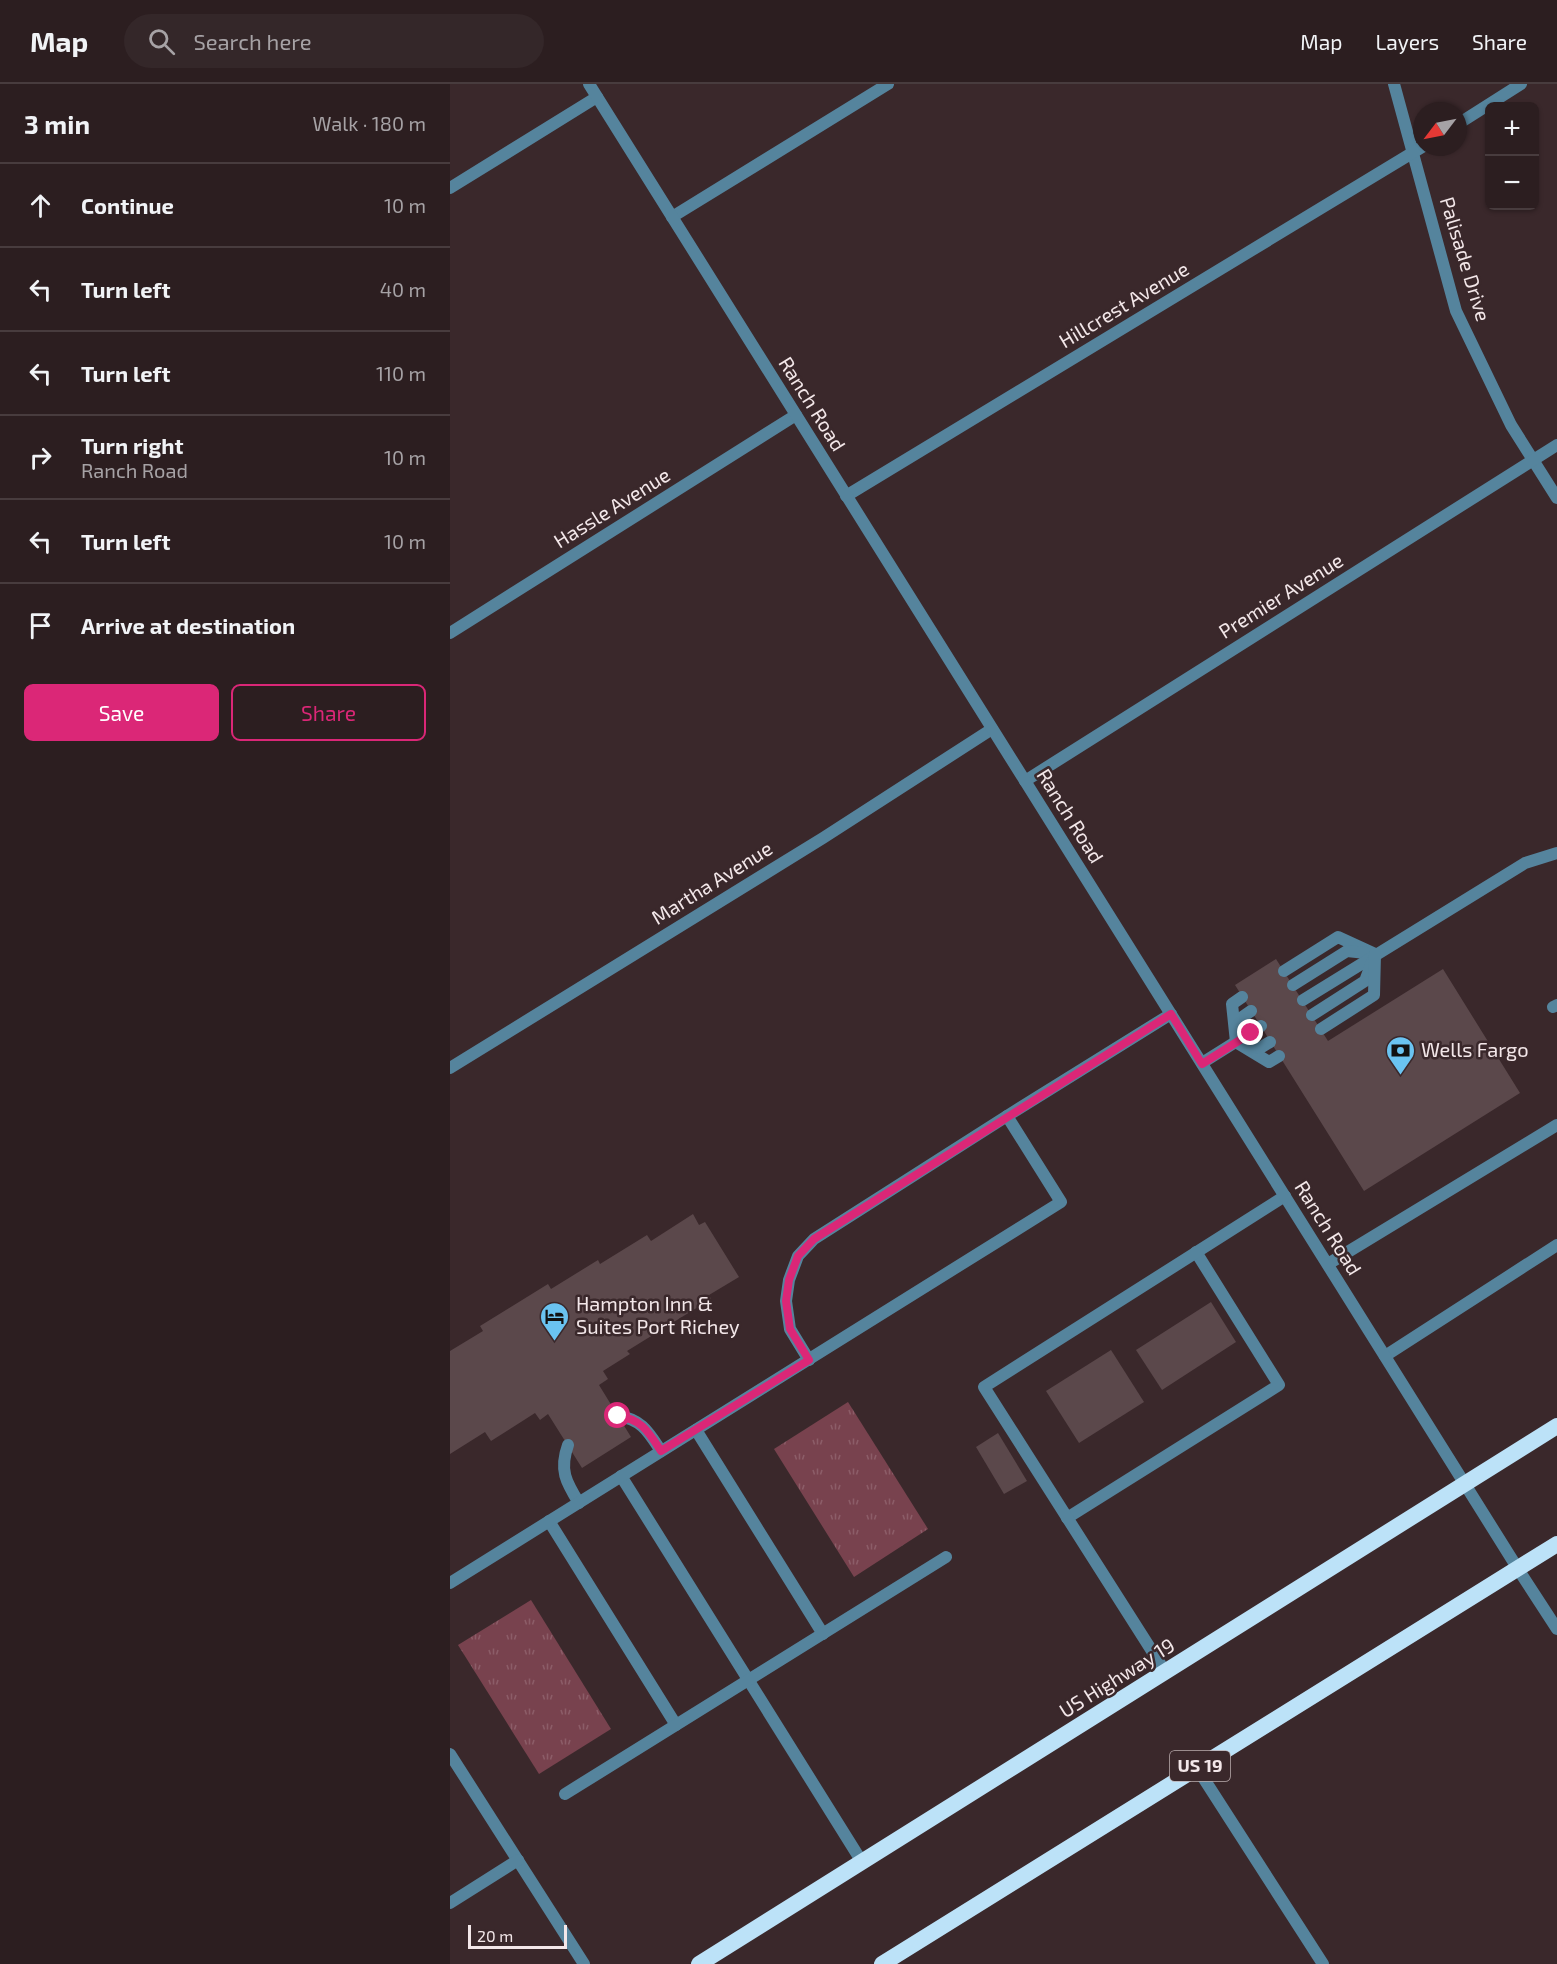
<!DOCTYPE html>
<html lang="en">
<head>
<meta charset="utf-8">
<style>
	body { margin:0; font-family:"Exo 2",sans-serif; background:#342729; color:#f1f3f6 }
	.controls { position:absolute; right:18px; top:18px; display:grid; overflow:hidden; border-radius:9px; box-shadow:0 2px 4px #0004 }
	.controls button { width:54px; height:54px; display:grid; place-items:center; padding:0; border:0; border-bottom:2px solid #483c3e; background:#2c1e20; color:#f1f3f6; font:30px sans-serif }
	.compass { position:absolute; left:963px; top:18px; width:54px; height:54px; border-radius:50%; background:#2c1e20; box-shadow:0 2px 4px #0004; rotate:238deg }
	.scale { position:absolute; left:18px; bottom:15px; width:99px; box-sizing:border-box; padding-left:6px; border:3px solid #f3e7e9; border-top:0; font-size:16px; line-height:21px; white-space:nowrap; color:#f3e7e9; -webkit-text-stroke:4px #3a282b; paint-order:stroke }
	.stop { position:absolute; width:18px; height:18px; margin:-14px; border:4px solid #db2777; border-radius:50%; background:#fff }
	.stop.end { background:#db2777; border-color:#fff; box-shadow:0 2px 6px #0008 }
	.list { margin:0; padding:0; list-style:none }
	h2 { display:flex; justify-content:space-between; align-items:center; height:78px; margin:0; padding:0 24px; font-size:26px }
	h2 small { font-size:20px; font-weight:400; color:#a6a2a5 }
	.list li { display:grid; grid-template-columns:39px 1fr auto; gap:18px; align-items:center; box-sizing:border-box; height:84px; padding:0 24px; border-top:2px solid #483c3e }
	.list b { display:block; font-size:22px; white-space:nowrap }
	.list p { margin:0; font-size:20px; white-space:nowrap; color:#a6a2a5 }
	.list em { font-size:20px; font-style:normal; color:#a6a2a5 }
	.actions { display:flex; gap:12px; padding:18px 24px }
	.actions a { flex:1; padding:14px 0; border:2px solid #db2777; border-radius:9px; text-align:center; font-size:21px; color:#db2777 }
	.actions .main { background:#db2777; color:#fff }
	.icon { flex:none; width:33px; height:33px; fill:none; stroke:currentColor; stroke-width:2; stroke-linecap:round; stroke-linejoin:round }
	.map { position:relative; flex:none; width:1107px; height:1880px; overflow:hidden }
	header { display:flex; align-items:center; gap:36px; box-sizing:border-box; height:84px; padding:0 30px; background:#2c1e20; border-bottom:2px solid #483c3e }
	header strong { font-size:28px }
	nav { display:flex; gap:33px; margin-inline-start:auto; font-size:21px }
	.search { width:420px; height:54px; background:#342729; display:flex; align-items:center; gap:15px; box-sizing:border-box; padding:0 21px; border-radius:33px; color:#a6a2a5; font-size:22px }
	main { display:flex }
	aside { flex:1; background:#2c1e20 }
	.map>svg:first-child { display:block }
	.grass { fill:url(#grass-tufts) }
	.building { fill:#5b484b }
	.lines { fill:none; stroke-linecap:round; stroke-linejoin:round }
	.service { stroke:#55849d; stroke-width:12 }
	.minor { stroke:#55849d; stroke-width:12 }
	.tertiary { stroke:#55849d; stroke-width:12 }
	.trunk { stroke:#bce2f8; stroke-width:16 }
	.route { stroke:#db2777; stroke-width:8 }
	.labels { text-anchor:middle; stroke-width:5; stroke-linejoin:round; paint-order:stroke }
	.shield { fill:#3a282b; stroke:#bcaeb0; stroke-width:1.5 }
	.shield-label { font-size:18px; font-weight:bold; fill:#f3e7e9 }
	.street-label { font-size:20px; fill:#f3e7e9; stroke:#3a282b }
	.poi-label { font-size:20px; fill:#f3e7e9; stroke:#3a282b; text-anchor:start }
</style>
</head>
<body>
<header>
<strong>Map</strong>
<div class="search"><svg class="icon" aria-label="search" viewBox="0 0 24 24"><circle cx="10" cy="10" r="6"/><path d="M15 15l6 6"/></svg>Search here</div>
<nav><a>Map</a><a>Layers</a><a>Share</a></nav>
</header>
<main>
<aside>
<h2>3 min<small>Walk · 180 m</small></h2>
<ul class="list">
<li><svg class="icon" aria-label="ahead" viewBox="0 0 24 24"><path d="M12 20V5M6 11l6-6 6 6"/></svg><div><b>Continue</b></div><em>10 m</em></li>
<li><svg class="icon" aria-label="left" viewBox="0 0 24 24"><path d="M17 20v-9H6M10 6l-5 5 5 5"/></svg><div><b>Turn left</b></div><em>40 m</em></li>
<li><svg class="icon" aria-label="left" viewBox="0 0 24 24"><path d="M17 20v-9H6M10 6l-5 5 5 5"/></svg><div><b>Turn left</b></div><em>110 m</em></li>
<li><svg class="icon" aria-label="right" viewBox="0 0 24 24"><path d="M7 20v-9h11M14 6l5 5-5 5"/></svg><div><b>Turn right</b><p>Ranch Road</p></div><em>10 m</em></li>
<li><svg class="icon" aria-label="left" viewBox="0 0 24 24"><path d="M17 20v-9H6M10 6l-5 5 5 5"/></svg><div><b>Turn left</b></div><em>10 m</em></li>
<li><svg class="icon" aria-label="arrive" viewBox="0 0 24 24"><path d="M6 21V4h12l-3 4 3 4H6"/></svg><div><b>Arrive at destination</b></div></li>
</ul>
<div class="actions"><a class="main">Save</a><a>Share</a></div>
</aside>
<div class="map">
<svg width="1107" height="1880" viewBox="0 0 1107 1880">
	<defs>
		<pattern id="grass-tufts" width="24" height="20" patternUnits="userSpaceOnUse" patternTransform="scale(1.5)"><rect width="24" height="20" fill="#78424e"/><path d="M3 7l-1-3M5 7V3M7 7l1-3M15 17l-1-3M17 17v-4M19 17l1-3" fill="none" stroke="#8c5d68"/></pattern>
	</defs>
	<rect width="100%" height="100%" fill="#3a282b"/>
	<g class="grass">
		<path d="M398 1318 478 1445 404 1493 324 1365Z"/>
		<path d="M81 1516 161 1645 89 1690 8 1561Z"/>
	</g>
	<g class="building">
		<path d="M826 875 878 957 993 885 1070 1009 914 1107 785 901Z"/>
		<path d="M243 1130 249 1141 255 1138 289 1193 259 1211 261 1215 177 1267 180 1270 153 1287 158 1295 149 1301 181 1353 132 1384 98 1330 90 1336 85 1329 41 1357 35 1348 0 1370V1267L33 1247 30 1242 98 1200 101 1205 148 1176 150 1180 197 1151 201 1157Z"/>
		<path d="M761 1218 786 1258 712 1306 686 1266Z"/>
		<path d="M661 1266 694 1318 629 1359 596 1307Z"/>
		<path d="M548 1349 577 1397 554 1410 526 1363Z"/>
	</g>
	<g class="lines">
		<g class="service">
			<path d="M834 887 888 853 925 870"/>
			<path d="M843 901 897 867 916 869"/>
			<path d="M853 916 1075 779 1107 769"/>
			<path d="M1103 923 1107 921"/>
			<path d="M862 931 915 897 922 878"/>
			<path d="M871 945 924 911 925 870"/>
			<path d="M788 948 791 934 801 927"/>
			<path d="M786 958 782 920 792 913"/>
			<path d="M786 958 819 978 829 972"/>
			<path d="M796 961 810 964 820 958"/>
			<path d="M752 979 811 942"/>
			<path d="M878 1180 1107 1041"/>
			<path d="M935 1272 1107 1161"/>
			<path d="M359 1276 340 1245 336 1217 339 1196 348 1172 364 1155 557 1032"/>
			<path d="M168 1332C192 1335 199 1349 211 1367"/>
			<path d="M246 1346 373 1550"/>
			<path d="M118 1361C109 1386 116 1398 129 1419"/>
			<path d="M171 1392 412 1778"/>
			<path d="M617 1434 829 1301 746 1168"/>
			<path d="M99 1437 226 1641"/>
			<path d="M0 1499 611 1118 557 1032 721 930"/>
			<path d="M716 1589 534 1303 835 1112"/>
			<path d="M0 1670 134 1880"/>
			<path d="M747 1684 873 1880"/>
			<path d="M115 1710 496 1473"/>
			<path d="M0 1819 68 1776"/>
		</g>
		<g class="minor">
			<path d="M944 0 1006 227 1061 341 1107 414"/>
			<path d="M1008 40 1071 0"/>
			<path d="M0 104 147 13"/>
			<path d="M222 133 438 0"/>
			<path d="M396 412 972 63"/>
			<path d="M0 549 346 331"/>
			<path d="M575 697 1107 361"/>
			<path d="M0 984 373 754 542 645"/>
			<path d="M1068 1485 1107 1545"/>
		</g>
		<path class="tertiary" d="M139 0 1068 1485"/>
		<g class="trunk">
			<path d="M249 1880 1107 1342"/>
			<path d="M432 1880 1107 1460"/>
		</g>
	</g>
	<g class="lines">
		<path class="route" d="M168 1332C192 1335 199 1349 211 1367L359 1276 340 1245 336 1217 339 1196 348 1172 364 1155 721 930 752 980 801 949"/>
	</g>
	<defs>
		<symbol id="bank-pin" viewBox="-11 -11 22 30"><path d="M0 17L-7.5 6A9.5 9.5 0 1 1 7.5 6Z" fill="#6ac3f1" stroke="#3a282b"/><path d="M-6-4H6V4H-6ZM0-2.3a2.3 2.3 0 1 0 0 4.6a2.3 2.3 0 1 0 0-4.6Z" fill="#111"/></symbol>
		<symbol id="hotel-pin" viewBox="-11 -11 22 30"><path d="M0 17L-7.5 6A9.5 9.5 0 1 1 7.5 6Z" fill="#6ac3f1" stroke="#3a282b"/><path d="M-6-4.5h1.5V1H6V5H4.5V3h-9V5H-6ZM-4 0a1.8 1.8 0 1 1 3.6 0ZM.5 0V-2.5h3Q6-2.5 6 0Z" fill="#111"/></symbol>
	</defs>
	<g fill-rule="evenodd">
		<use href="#bank-pin" x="934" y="950" width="33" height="45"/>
		<use href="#hotel-pin" x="88" y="1216" width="33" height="45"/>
	</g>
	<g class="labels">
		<rect class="shield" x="720" y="1667" width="60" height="30" rx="4.5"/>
		<g class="shield-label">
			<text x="750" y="1688">US 19</text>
		</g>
		<g class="street-label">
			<text transform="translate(1015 175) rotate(73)" y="7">Palisade Drive</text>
			<text transform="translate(674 221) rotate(-31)" y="7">Hillcrest Avenue</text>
			<text transform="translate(362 320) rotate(58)" y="7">Ranch Road</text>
			<text transform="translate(162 424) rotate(-32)" y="7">Hassle Avenue</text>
			<text transform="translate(831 512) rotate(-32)" y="7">Premier Avenue</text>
			<text transform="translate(620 732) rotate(58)" y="7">Ranch Road</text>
			<text transform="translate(262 799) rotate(-32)" y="7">Martha Avenue</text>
			<text transform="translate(878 1144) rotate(58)" y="7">Ranch Road</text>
			<text transform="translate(667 1594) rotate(-32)" y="7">US Highway 19</text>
		</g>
		<g class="poi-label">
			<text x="971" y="973">Wells Fargo</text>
			<text x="126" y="1227">Hampton Inn &amp;<tspan x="126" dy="23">Suites Port Richey</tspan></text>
		</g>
	</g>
</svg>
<div class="controls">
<button>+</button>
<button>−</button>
</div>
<svg class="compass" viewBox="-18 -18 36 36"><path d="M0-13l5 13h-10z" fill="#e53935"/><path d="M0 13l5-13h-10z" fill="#a6a2a5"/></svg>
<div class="scale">20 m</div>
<div class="stop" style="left:168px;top:1332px"></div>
<div class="stop end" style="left:801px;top:949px"></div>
</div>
</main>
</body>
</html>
